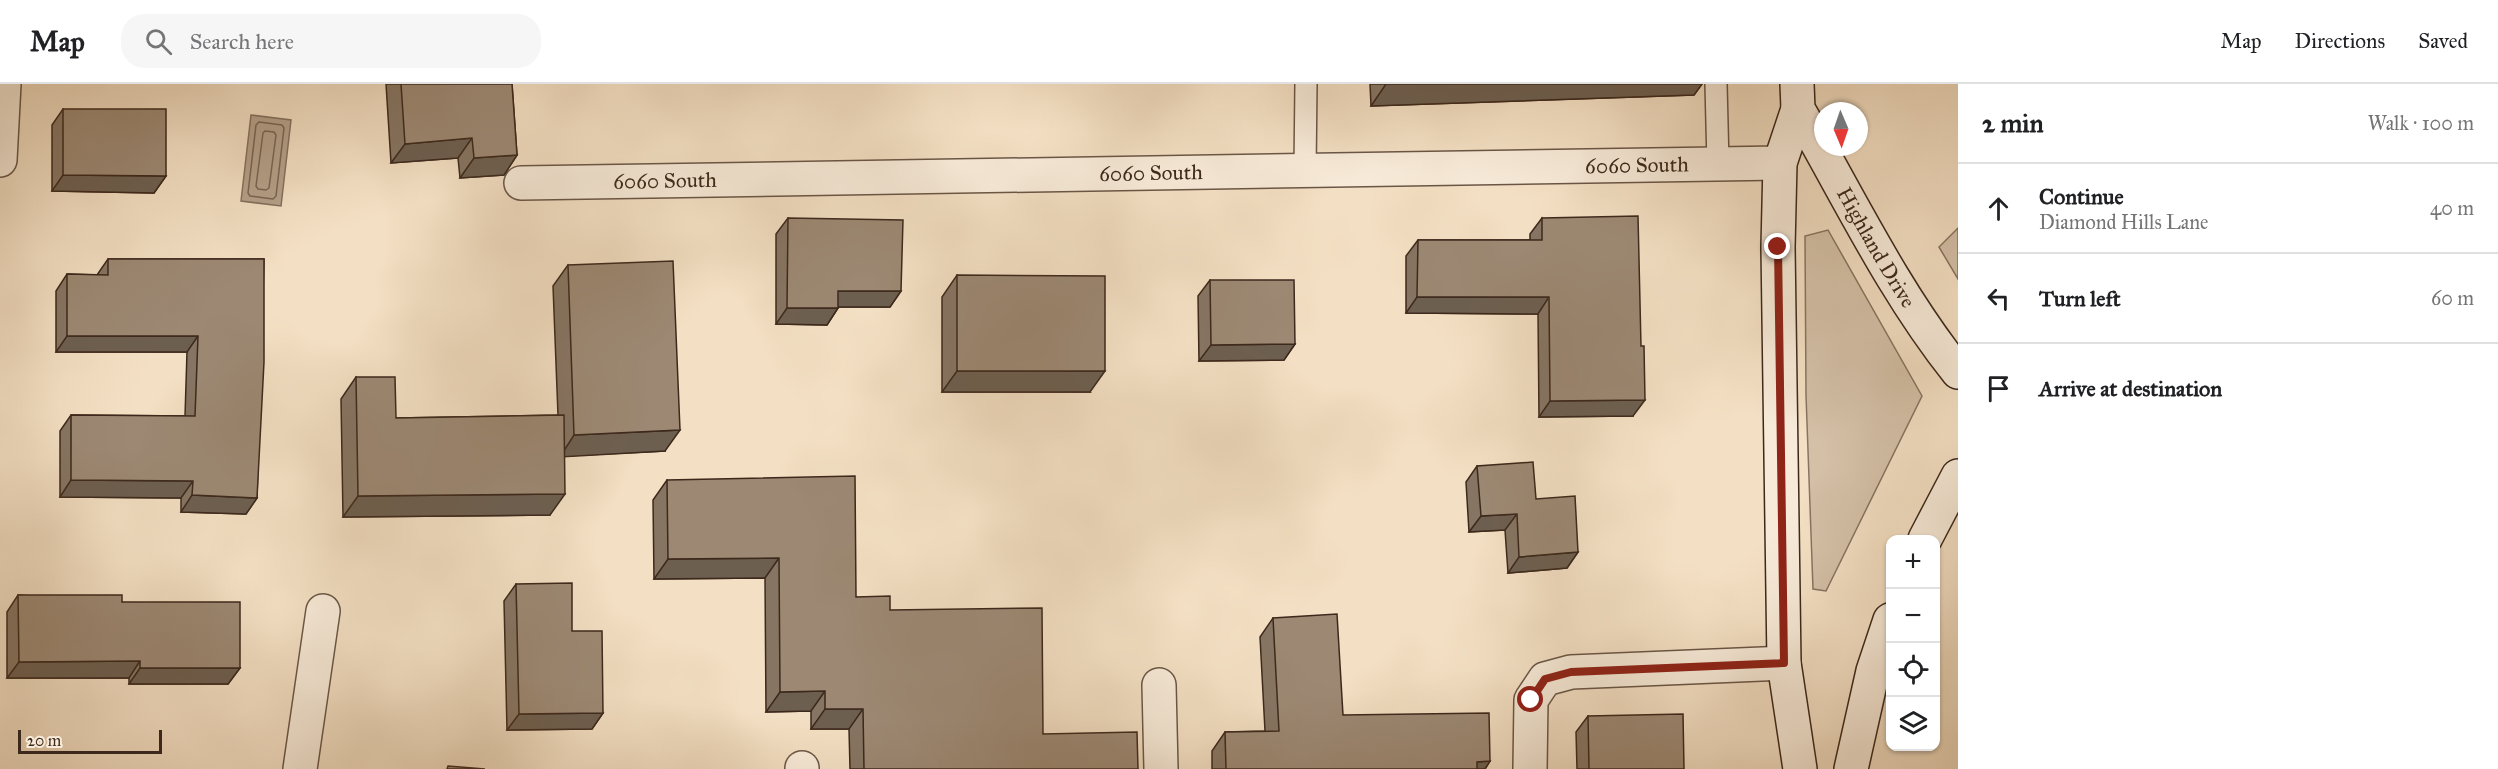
<!DOCTYPE html>
<html lang="en">
<head>
<meta charset="utf-8">
<style>
	body { margin:0; font-family:"IM FELL Great Primer",serif; background:#f6f6f6; color:#202124 }
	.controls { position:absolute; right:18px; bottom:18px; display:grid; overflow:hidden; border-radius:12px; box-shadow:0 2px 4px #0004 }
	.controls button { width:54px; height:54px; display:grid; place-items:center; padding:0; border:0; border-bottom:2px solid #e0e0e0; background:#fff; color:#202124; font:30px sans-serif }
	.compass { position:absolute; left:1814px; top:18px; width:54px; height:54px; border-radius:50%; background:#fff; box-shadow:0 2px 4px #0004; rotate:178deg }
	.scale { position:absolute; left:18px; bottom:15px; width:144px; box-sizing:border-box; padding-left:6px; border:3px solid #3d291c; border-top:0; font-size:16px; line-height:21px; white-space:nowrap; color:#3d291c; -webkit-text-stroke:4px #f7ead8; paint-order:stroke }
	.stop { position:absolute; width:18px; height:18px; margin:-14px; border:4px solid #8f2418; border-radius:50%; background:#fff }
	.stop.end { background:#8f2418; border-color:#fff; box-shadow:0 2px 6px #0008 }
	.list { margin:0; padding:0; list-style:none }
	h2 { display:flex; justify-content:space-between; align-items:center; height:78px; margin:0; padding:0 24px; font-size:26px }
	h2 small { font-size:20px; font-weight:400; color:#757577 }
	.list li { display:grid; grid-template-columns:39px 1fr auto; gap:18px; align-items:center; box-sizing:border-box; height:90px; padding:0 24px; border-top:2px solid #e0e0e0 }
	.list b { display:block; font-size:22px; white-space:nowrap }
	.list p { margin:0; font-size:20px; white-space:nowrap; color:#757577 }
	.list em { font-size:20px; font-style:normal; color:#757577 }
	.icon { flex:none; width:33px; height:33px; fill:none; stroke:currentColor; stroke-width:2; stroke-linecap:round; stroke-linejoin:round }
	.map { position:relative; flex:none; width:1958px; height:685px; overflow:hidden }
	header { display:flex; align-items:center; gap:36px; box-sizing:border-box; height:84px; padding:0 30px; background:#fff; border-bottom:2px solid #e0e0e0 }
	header strong { font-size:28px }
	nav { display:flex; gap:33px; margin-inline-start:auto; font-size:21px }
	.search { width:420px; height:54px; background:#f6f6f6; display:flex; align-items:center; gap:15px; box-sizing:border-box; padding:0 21px; border-radius:24px; color:#757577; font-size:22px }
	main { display:flex }
	aside { flex:1; background:#fff }
	.map>svg:first-child { display:block }
	.green { fill:#d4c0a7; stroke:#887462; stroke-width:1.5 }
	.water { fill:#b5a18a; stroke:#85715e; stroke-width:1.5 }
	.lines { fill:none; stroke-linecap:round; stroke-linejoin:round }
	.shore { stroke:#796553; stroke-width:1.5 }
	.service-casing { stroke:#6a5646; stroke-width:24 }
	.minor-casing { stroke:#6a5646; stroke-width:36 }
	.secondary-casing { stroke:#3d291c; stroke-width:36 }
	.service { stroke:#f7ead8; stroke-width:21 }
	.minor { stroke:#f7ead8; stroke-width:33 }
	.secondary { stroke:#f7ead8; stroke-width:33 }
	.wall { fill:#867563; stroke:#3d291c; stroke-width:1.5 }
	.shaded-wall { fill:#6d5f50; stroke:#3d291c; stroke-width:1.5 }
	.building { fill:#9c8873; stroke:#3d291c; stroke-width:1.5 }
	.route { stroke:#8f2418; stroke-width:8 }
	.labels { text-anchor:middle; stroke-width:4.5; stroke-linejoin:round; paint-order:stroke }
	.street-label { font-size:21px; fill:#3d291c; stroke:#f7ead8 }
</style>
</head>
<body>
<header>
<strong>Map</strong>
<div class="search"><svg class="icon" aria-label="search" viewBox="0 0 24 24"><circle cx="10" cy="10" r="6"/><path d="M15 15l6 6"/></svg>Search here</div>
<nav><a>Map</a><a>Directions</a><a>Saved</a></nav>
</header>
<main>
<div class="map">
<svg width="1958" height="685" viewBox="0 0 1958 685">
	<rect width="100%" height="100%" fill="#f3dfc3"/>
	<filter id="stains"><feTurbulence type="fractalNoise" baseFrequency=".00333" numOctaves="4"/><feColorMatrix values="0 0 0 0 .2 0 0 0 0 .09 0 0 0 0 .02 0 0 0 .5 -.17"/></filter>
	<radialGradient id="worn" r=".72"><stop offset=".6" stop-color="#630" stop-opacity="0"/><stop offset="1" stop-color="#630" stop-opacity=".3"/></radialGradient>
	<g class="green">
		<path d="M1958 144V195L1939 163Z"/>
		<path d="M1828 146 1922 312 1826 507 1813 505 1806 311 1805 152Z"/>
	</g>
	<path class="water" d="M251 31 291 36 281 122 241 117Z"/>
	<g class="lines">
		<g class="shore">
			<path d="M259 38 282 41 284 44 276 112 273 115 250 112 248 109 256 41Z"/>
			<path d="M265 47 274 48 276 51 269 104 266 106 258 105 256 102 263 49Z"/>
		</g>
		<defs>
			<g id="service">
				<path d="M1716 0 1718 80"/>
				<path d="M1305 86 1306 0"/>
			</g>
			<g id="minor">
				<path d="M0 76 4 0"/>
				<path id="s1" d="M521 99 1780 79"/>
				<path d="M1159 601 1161 685"/>
				<path d="M802 684V685"/>
				<path d="M300 685 323 527"/>
				<path d="M1530 685 1531 616 1545 595 1571 588 1784 579"/>
			</g>
			<g id="secondary">
				<path id="s2" d="M1797 0 1798 25C1849 114 1894 208 1958 288"/>
				<path d="M1798 25 1780 79 1778 163 1784 579 1800 685"/>
				<path d="M1925 455 1958 392"/>
				<path d="M1851 685 1873 587 1890 536"/>
			</g>
		</defs>
		<use href="#service" class="service-casing"/>
		<use href="#minor" class="minor-casing"/>
		<use href="#secondary" class="secondary-casing"/>
		<use href="#service" class="service"/>
		<use href="#minor" class="minor"/>
		<use href="#secondary" class="secondary"/>
	</g>
	<g class="wall">
		<path d="M386 0H512L517 71 504 91 460 94 458 74 391 79Z"/>
		<path d="M1370 0H1702L1694 11 1371 22Z"/>
		<path d="M63 25 166 92 154 109 52 107V41Z"/>
		<path d="M788 134 901 207 890 223H838V224L827 241 776 240V150Z"/>
		<path d="M1542 134 1633 332 1539 333 1538 230 1406 229V172L1418 156H1530V150Z"/>
		<path d="M108 175H264L257 414 246 430 181 428V414L60 413V347L71 331 185 332 187 268H56V207L67 190 97 191Z"/>
		<path d="M568 181 665 367 564 372 550 431 343 433 341 315 356 293 396 334 558 331 553 202Z"/>
		<path d="M957 191 1090 308H942V213Z"/>
		<path d="M1210 196 1295 260 1284 276 1199 277 1198 212Z"/>
		<path d="M1477 382 1536 415 1578 468 1567 484 1508 489 1505 446 1469 448 1466 398Z"/>
		<path d="M667 396 856 513 890 526 1043 650 1138 685H850L849 645H811V627L766 628 765 494 654 495 653 416Z"/>
		<path d="M516 500 572 547 603 629 592 645 507 646 504 517Z"/>
		<path d="M18 511 122 518 240 584 228 600H129V594H7V528Z"/>
		<path d="M1273 534 1343 631 1490 677 1485 685H1212V667L1225 648 1265 647 1260 553Z"/>
		<path d="M1588 632 1684 685H1577L1576 648Z"/>
	</g>
	<g class="shaded-wall">
		<path d="M1386 0H1702L1694 11 1371 22Z"/>
		<path d="M472 54 458 74 391 79 405 60Z"/>
		<path d="M517 71 504 91 460 94 474 74Z"/>
		<path d="M63 91 166 92 154 109 52 107Z"/>
		<path d="M838 207H901L890 223H827Z"/>
		<path d="M1417 213H1549L1538 230 1406 229Z"/>
		<path d="M787 224H838L827 241 776 240Z"/>
		<path d="M67 252H198L187 268H56Z"/>
		<path d="M1295 260 1284 276 1199 277 1211 261Z"/>
		<path d="M957 287H1105L1090 308H942Z"/>
		<path d="M1645 316 1633 332 1539 333 1550 317Z"/>
		<path d="M680 346 665 367 560 373 574 351Z"/>
		<path d="M71 396 193 397 181 414 60 413Z"/>
		<path d="M565 410 550 431 343 433 358 412Z"/>
		<path d="M192 411 257 414 246 430 181 428Z"/>
		<path d="M1517 430 1505 446 1469 448 1481 432Z"/>
		<path d="M1578 468 1567 484 1508 489 1519 473Z"/>
		<path d="M779 474 765 494 654 495 668 475Z"/>
		<path d="M140 577 129 594H7L19 578Z"/>
		<path d="M140 584H240L228 600H129Z"/>
		<path d="M825 607 811 627 766 628 780 608Z"/>
		<path d="M825 625H863L849 645H811Z"/>
		<path d="M603 629 592 645 507 646 519 630Z"/>
		<path d="M1490 677 1485 685H1472L1477 678Z"/>
	</g>
	<g class="building">
		<path d="M401 0H512L517 71 474 74 472 54 405 60Z"/>
		<path d="M63 25H166V92L63 91Z"/>
		<path d="M1638 132 1641 262H1644L1645 316 1550 317 1549 213H1417L1418 156H1542V134Z"/>
		<path d="M788 134 903 136 901 207H838V224H787Z"/>
		<path d="M108 175H264V278L257 414 192 411 193 397 71 396V331L195 332 198 252H67V190L108 191Z"/>
		<path d="M673 177 680 346 574 351 568 181Z"/>
		<path d="M957 191 1105 192V287H957Z"/>
		<path d="M1210 196H1294L1295 260 1211 261Z"/>
		<path d="M356 293H395L396 334 564 331 565 410 358 412Z"/>
		<path d="M1533 378 1536 415 1575 412 1578 468 1519 473 1517 430 1481 432 1477 382Z"/>
		<path d="M855 392 856 513 890 512V526L1042 524 1043 650 1137 648 1138 685H864L863 625H825V607L780 608 779 474 668 475 667 396Z"/>
		<path d="M572 499V547H602L603 629 519 630 516 500Z"/>
		<path d="M18 511H122V518H240V584H140V577L19 578Z"/>
		<path d="M1337 530 1343 631 1489 629 1490 677 1477 678V685H1226L1225 648 1279 647 1273 534Z"/>
		<path d="M1683 630 1684 685H1589L1588 632Z"/>
		<path d="M448 682 485 685H447Z"/>
	</g>
	<g class="lines">
		<path class="route" d="M1531 616 1545 595 1571 588 1784 579 1778 163"/>
	</g>
	<g class="labels">
		<g class="street-label">
			<text dy="7" stroke="none"><textPath href="#s1" startOffset="1116">6060 South</textPath></text>
			<text dy="7" stroke="none"><textPath href="#s1" startOffset="630">6060 South</textPath></text>
			<text dy="7" stroke="none"><textPath href="#s1" startOffset="144">6060 South</textPath></text>
			<text dy="7" stroke="none"><textPath href="#s2" startOffset="184">Highland Drive</textPath></text>
		</g>
	</g>
	<rect width="100%" height="100%" filter="url(#stains)"/>
	<rect width="100%" height="100%" fill="url(#worn)"/>
</svg>
<div class="controls">
<button>+</button>
<button>−</button>
<button><svg class="icon" aria-label="locate" viewBox="0 0 24 24"><circle cx="12" cy="12" r="6"/><path d="M12 2v4M12 18v4M2 12h4M18 12h4"/></svg></button>
<button><svg class="icon" aria-label="layers" viewBox="0 0 24 24"><path d="M12 4l9 5-9 5-9-5zM3 14l9 5 9-5"/></svg></button>
</div>
<svg class="compass" viewBox="-18 -18 36 36"><path d="M0-13l5 13h-10z" fill="#e53935"/><path d="M0 13l5-13h-10z" fill="#757577"/></svg>
<div class="scale">20 m</div>
<div class="stop" style="left:1531px;top:616px"></div>
<div class="stop end" style="left:1778px;top:163px"></div>
</div>
<aside>
<h2>2 min<small>Walk · 100 m</small></h2>
<ul class="list">
<li><svg class="icon" aria-label="ahead" viewBox="0 0 24 24"><path d="M12 20V5M6 11l6-6 6 6"/></svg><div><b>Continue</b><p>Diamond Hills Lane</p></div><em>40 m</em></li>
<li><svg class="icon" aria-label="left" viewBox="0 0 24 24"><path d="M17 20v-9H6M10 6l-5 5 5 5"/></svg><div><b>Turn left</b></div><em>60 m</em></li>
<li><svg class="icon" aria-label="arrive" viewBox="0 0 24 24"><path d="M6 21V4h12l-3 4 3 4H6"/></svg><div><b>Arrive at destination</b></div></li>
</ul>
</aside>
</main>
</body>
</html>
